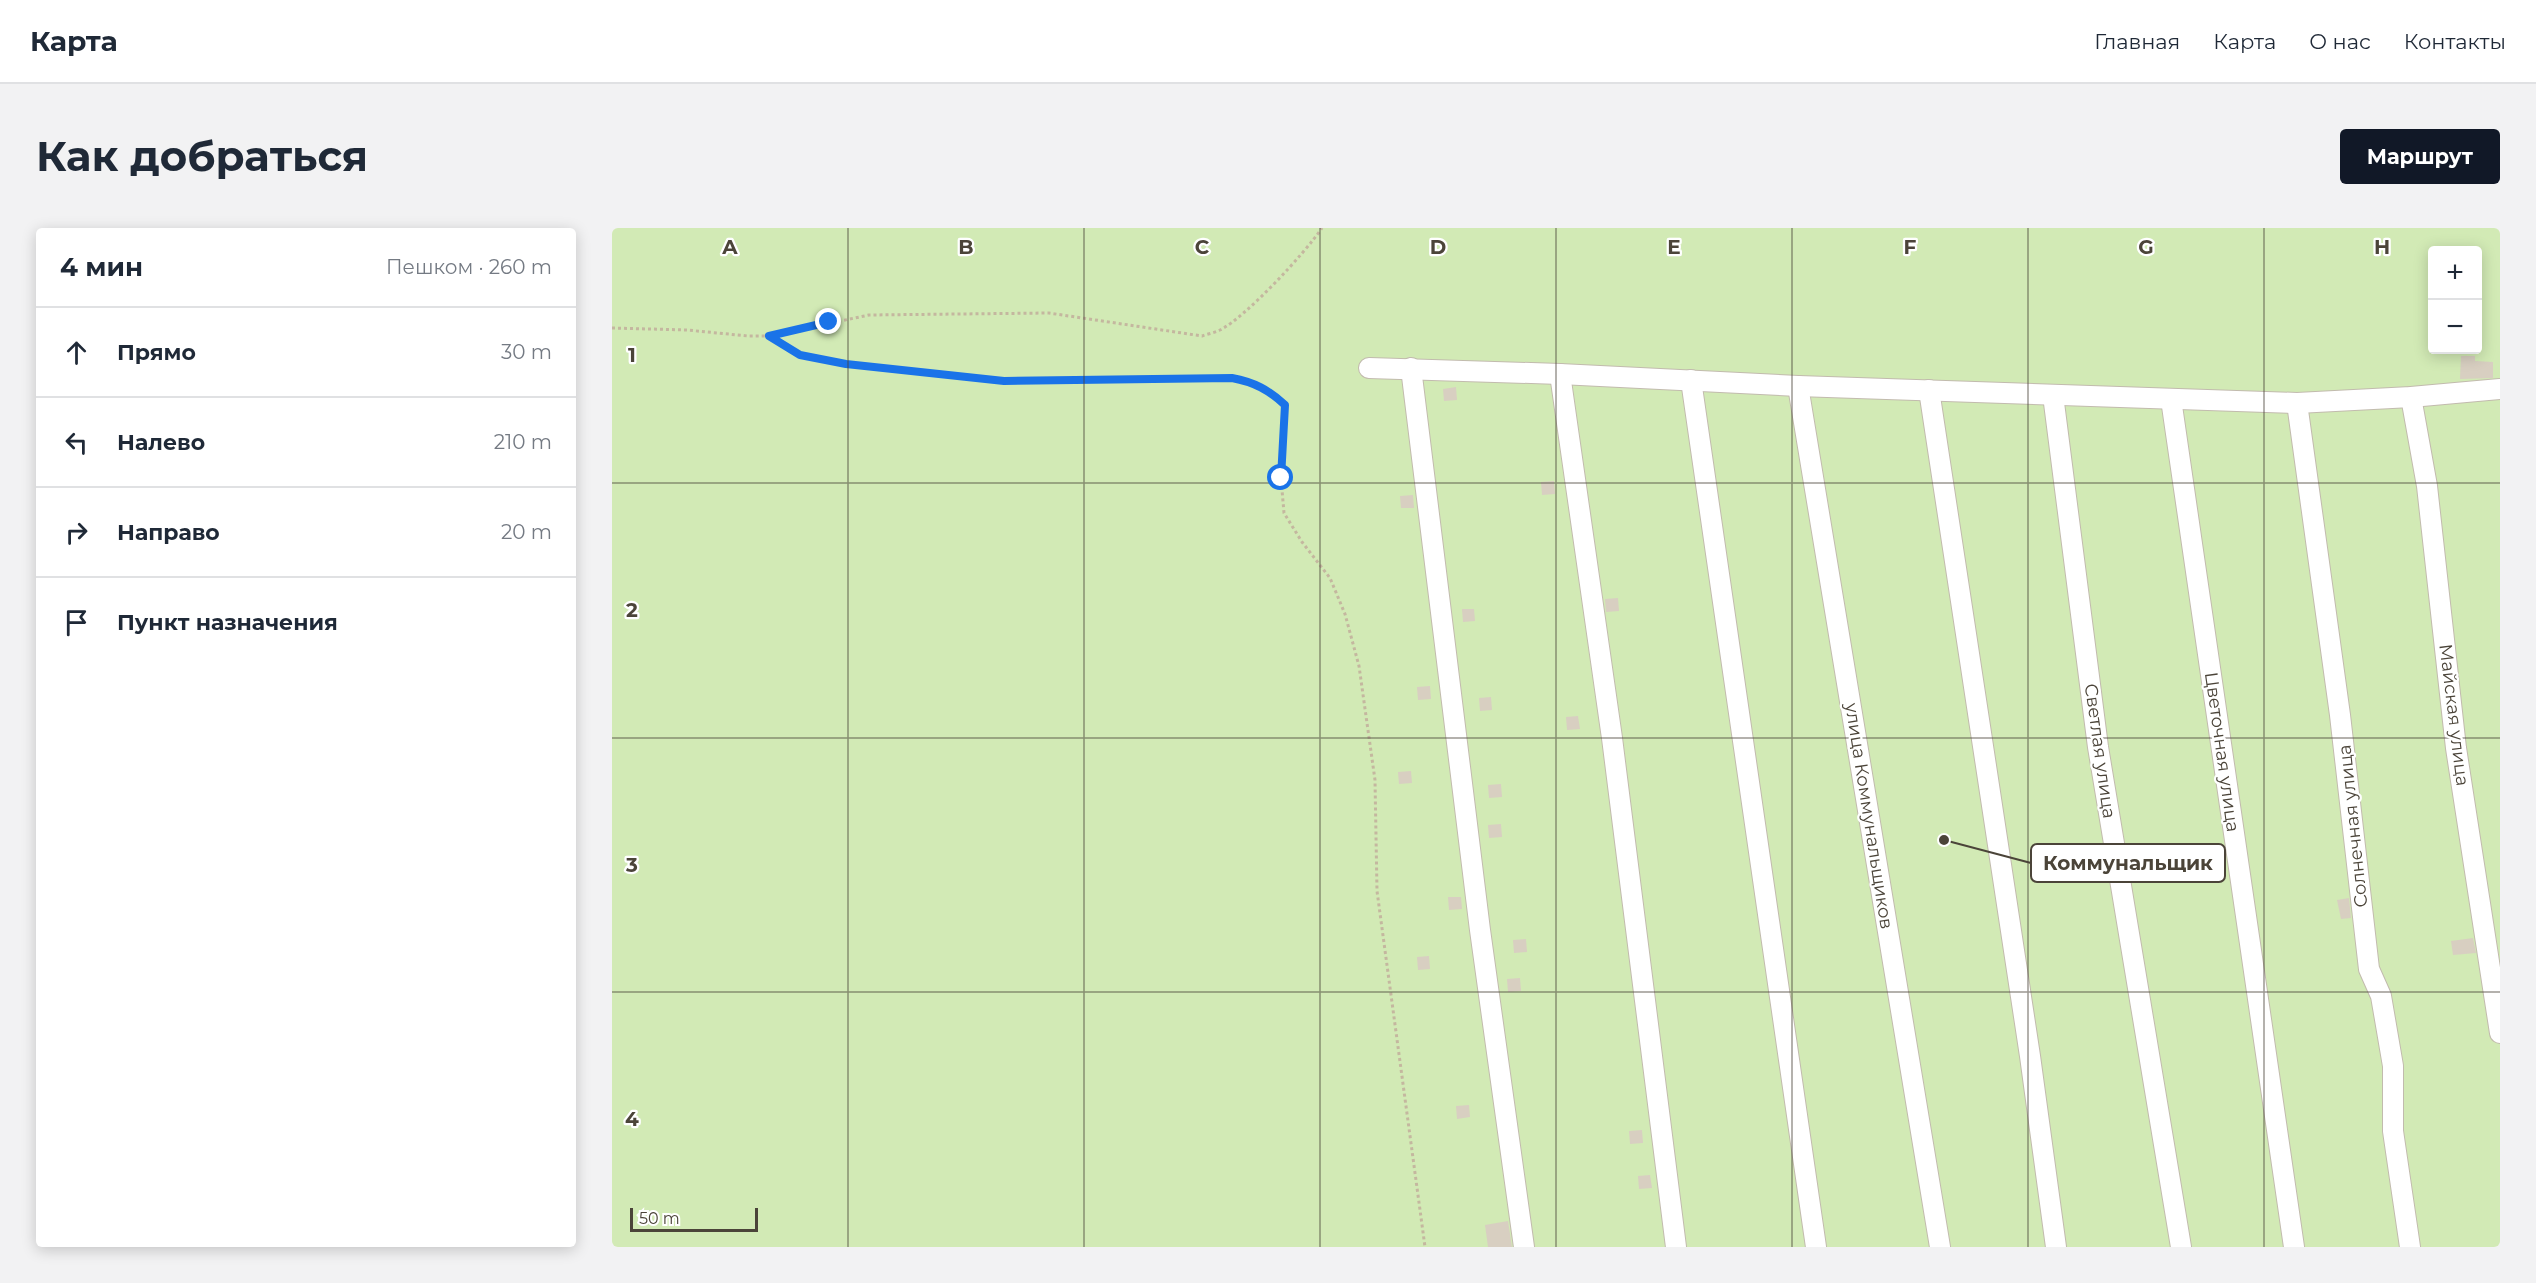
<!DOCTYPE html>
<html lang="ru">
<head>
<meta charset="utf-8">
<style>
	body { margin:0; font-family:Montserrat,sans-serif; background:#f2f2f3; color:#1f2937 }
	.controls { position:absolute; right:18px; top:18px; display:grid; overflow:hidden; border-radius:6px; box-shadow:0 3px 15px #0003 }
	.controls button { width:54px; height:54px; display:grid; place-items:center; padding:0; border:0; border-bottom:2px solid #e0e1e3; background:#fff; color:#1f2937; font:30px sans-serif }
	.scale { position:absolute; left:18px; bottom:15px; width:128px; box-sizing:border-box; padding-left:6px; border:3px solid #4b4439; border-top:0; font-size:16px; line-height:21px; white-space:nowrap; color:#4b4439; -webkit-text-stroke:4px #fff; paint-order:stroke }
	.stop { position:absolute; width:18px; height:18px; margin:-14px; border:4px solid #1a73e8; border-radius:50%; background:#fff }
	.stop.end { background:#1a73e8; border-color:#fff; box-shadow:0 2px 6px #0008 }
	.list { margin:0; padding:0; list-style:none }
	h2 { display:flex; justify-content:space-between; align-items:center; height:78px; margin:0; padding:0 24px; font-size:26px }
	h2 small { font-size:20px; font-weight:400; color:#747a83 }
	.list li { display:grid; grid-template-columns:39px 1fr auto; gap:18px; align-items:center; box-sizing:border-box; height:90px; padding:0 24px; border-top:2px solid #e0e1e3 }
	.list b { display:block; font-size:22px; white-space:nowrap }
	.list em { font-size:20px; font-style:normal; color:#747a83 }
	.icon { flex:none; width:33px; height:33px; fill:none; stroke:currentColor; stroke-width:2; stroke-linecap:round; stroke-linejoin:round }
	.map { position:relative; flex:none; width:1888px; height:1019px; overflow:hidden; border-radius:6px }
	header { display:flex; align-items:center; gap:36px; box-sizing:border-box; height:84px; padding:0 30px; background:#fff; border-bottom:2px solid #e0e1e3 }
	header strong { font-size:28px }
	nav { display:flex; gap:33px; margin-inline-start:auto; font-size:21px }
	.intro { display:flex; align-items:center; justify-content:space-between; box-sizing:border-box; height:144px; padding:0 36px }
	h1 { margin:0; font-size:42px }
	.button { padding:15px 27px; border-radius:6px; background:#111827; color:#fff; font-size:21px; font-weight:700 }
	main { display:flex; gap:36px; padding:0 36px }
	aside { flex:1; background:#fff; border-radius:6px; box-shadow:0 3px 15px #0003 }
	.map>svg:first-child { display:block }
	.green { fill:#d2eab5; fill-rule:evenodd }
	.building { fill:#d8cfc1 }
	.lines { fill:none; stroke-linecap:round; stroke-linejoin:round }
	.street-casing { stroke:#c2bbae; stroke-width:22 }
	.path { stroke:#c4b79f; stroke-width:3; stroke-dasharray:3 3; stroke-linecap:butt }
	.street { stroke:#fff; stroke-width:20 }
	.route { stroke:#1a73e8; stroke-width:8 }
	.grid { fill:none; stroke:#4b4439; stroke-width:1.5; stroke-opacity:0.55 }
	.labels { text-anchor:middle; stroke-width:4.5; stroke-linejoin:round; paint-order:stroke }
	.street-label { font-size:18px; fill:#4b4439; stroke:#fff }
	.grid-label { font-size:20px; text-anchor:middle; font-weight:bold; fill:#4b4439; stroke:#fff; stroke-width:4.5; stroke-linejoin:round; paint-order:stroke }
	.leader { fill:none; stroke:#4b4439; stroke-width:2 }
	.callout-dot { fill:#4b4439; stroke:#fff; stroke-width:2 }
	.callout { fill:#fff; stroke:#4b4439; stroke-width:2 }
	.callout-label { font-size:20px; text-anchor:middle; font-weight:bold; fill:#4b4439 }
</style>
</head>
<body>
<header>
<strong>Карта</strong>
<nav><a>Главная</a><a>Карта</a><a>О нас</a><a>Контакты</a></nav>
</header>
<div class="intro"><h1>Как добраться</h1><a class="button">Маршрут</a></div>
<main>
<aside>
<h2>4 мин<small>Пешком · 260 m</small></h2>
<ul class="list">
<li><svg class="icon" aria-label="ahead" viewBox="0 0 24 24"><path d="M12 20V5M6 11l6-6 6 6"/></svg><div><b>Прямо</b></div><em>30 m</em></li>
<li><svg class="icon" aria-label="left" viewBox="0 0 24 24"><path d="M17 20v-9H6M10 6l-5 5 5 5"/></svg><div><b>Налево</b></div><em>210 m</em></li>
<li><svg class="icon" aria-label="right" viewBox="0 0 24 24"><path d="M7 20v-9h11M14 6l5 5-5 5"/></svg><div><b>Направо</b></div><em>20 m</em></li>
<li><svg class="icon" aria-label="arrive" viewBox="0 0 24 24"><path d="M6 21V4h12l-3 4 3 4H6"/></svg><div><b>Пункт назначения</b></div></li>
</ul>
</aside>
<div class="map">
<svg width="1888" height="1019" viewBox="0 0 1888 1019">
	<rect width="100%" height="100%" fill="#f6f3ec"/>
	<path class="green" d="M0 0H1888V1019H0ZM1820 22H1866V122H1820Z"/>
	<g class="building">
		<path d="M1849 128H1863V133L1881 134V150L1848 151Z"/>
		<path d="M844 159 845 172 832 173 831 161Z"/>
		<path d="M942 253 943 266 930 267 929 254Z"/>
		<path d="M801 267 802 280H789L788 268Z"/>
		<path d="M1006 370 1007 383 994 384 993 371Z"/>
		<path d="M850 381H862L863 393 851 394Z"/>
		<path d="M818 458 819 471 806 472 805 459Z"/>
		<path d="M879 469 880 482 868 483 867 470Z"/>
		<path d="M966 488 968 501 955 502 954 489Z"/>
		<path d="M799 543 800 555 787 556 786 544Z"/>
		<path d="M889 556 890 569 877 570 876 557Z"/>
		<path d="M889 596 890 609 877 610 876 597Z"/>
		<path d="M836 669H849L850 681 837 682Z"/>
		<path d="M1737 670 1739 690 1729 691 1725 672Z"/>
		<path d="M1861 710 1864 725 1841 727 1839 713Z"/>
		<path d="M914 711 915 724 902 725 901 712Z"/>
		<path d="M817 728 818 741 806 742 805 729Z"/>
		<path d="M908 750 909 763 896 764 895 751Z"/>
		<path d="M857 877 858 889 845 891 844 878Z"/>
		<path d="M1030 902 1031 915 1018 916 1017 903Z"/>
		<path d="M1038 947 1040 960 1027 961 1026 948Z"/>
		<path d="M896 993 900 1019H876L873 997Z"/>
	</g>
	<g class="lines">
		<defs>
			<g id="street">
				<path d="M757 140 948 146 1186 158 1685 175 1799 169 1888 161"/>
				<path d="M799 140 868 702 912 1019"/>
				<path d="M948 146 1000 510 1064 1019"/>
				<path d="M1079 152 1204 1019"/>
				<path d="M1186 158 1328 1019"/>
				<path d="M1317 162 1418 828 1444 1019"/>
				<path d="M1441 167 1486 519 1569 1019"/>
				<path d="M1799 169 1815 258 1844 520 1888 805"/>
				<path d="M1559 171 1682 1019"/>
				<path d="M1685 175 1728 487 1757 741 1769 768 1781 838V903L1798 1019"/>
			</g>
		</defs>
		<use href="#street" class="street-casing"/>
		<g class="path">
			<path d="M0 100 75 102 136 108H157L257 87 437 85 590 108C595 106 602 105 608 102 634 89 693 25 710 0"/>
			<path d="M157 108 188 127 234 136 392 153 620 150C642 154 657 162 673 177L669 250 672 285 690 314 718 350 733 386 747 438 763 552 765 663 813 1019"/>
		</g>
		<use href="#street" class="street"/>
	</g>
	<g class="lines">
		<path class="route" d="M217 94 157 108 188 127 234 136 392 153 620 150C642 154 657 162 673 177L669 250"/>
	</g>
	<path class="grid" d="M236 0V1019M472 0V1019M708 0V1019M944 0V1019M1180 0V1019M1416 0V1019M1652 0V1019M0 255H1888M0 510H1888M0 764H1888"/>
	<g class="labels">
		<g class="street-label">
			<text transform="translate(1842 487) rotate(83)" y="6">Майская улица</text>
			<text transform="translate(1488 523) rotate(82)" y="6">Светлая улица</text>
			<text transform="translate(1610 524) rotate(82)" y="6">Цветочная улица</text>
			<text transform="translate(1257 588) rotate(81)" y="6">улица Коммунальщиков</text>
			<text transform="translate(1741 598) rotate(-96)" y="6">Солнечная улица</text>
		</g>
	</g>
	<g class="grid-label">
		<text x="118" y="26">A</text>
		<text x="354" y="26">B</text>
		<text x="590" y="26">C</text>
		<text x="826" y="26">D</text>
		<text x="1062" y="26">E</text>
		<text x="1298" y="26">F</text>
		<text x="1534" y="26">G</text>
		<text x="1770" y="26">H</text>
		<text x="20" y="134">1</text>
		<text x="20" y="389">2</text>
		<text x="20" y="644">3</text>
		<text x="20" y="898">4</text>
	</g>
	<path class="leader" d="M1332 612L1419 635"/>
	<circle class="callout-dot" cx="1332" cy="612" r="6"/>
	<rect class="callout" x="1419" y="616" width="194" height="38" rx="6"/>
	<g class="callout-label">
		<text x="1516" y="642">Коммунальщик</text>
	</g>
</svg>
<div class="controls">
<button>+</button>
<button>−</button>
</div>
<div class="scale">50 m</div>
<div class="stop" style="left:669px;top:250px"></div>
<div class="stop end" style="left:217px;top:94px"></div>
</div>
</main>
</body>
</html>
